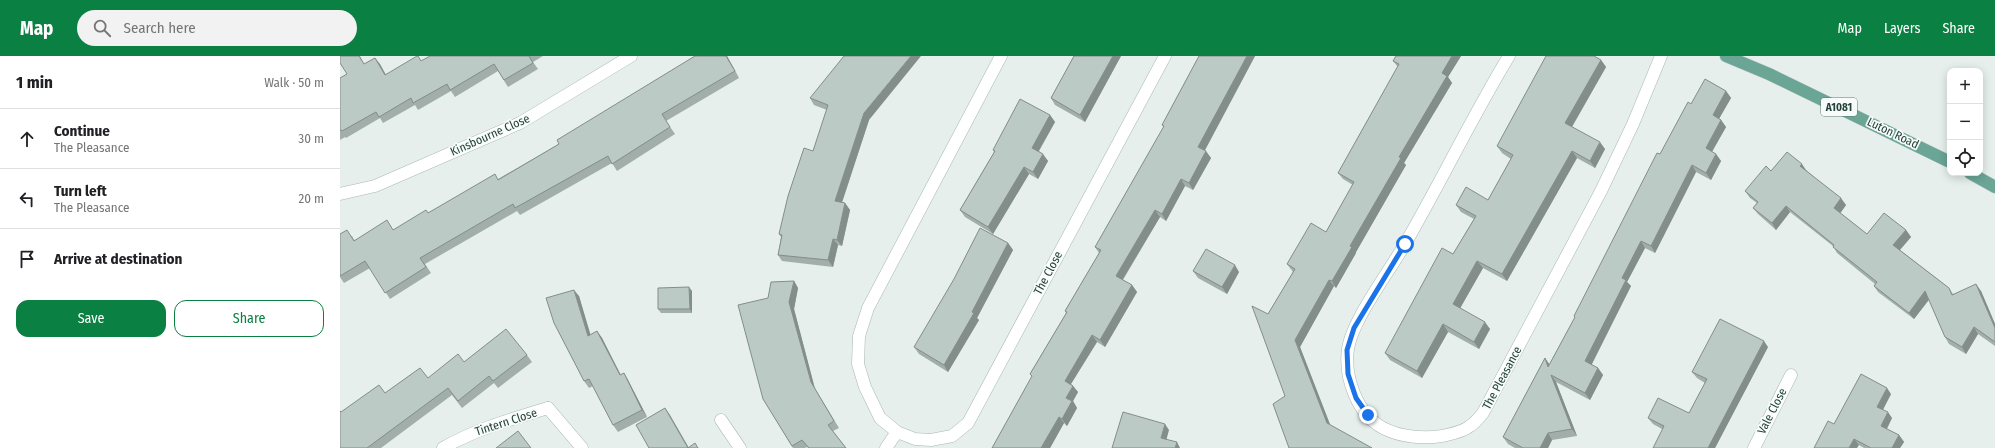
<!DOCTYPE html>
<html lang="en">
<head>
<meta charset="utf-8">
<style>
	body { margin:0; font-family:"Fira Sans Condensed",sans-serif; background:#f2f2f2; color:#202124 }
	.controls { position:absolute; right:12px; top:12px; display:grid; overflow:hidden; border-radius:8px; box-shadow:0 2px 10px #0003 }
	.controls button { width:36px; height:36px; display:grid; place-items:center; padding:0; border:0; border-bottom:1px solid #e0e0e0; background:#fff; color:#202124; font:20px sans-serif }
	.stop { position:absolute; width:12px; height:12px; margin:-9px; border:3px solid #1a73e8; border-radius:50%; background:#fff }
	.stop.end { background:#1a73e8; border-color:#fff; box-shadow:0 1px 4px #0008 }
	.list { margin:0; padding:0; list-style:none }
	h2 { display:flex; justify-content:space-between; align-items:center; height:52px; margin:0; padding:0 16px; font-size:17px }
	h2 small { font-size:13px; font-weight:400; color:#757577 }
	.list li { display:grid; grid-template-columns:26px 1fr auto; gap:12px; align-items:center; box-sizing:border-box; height:60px; padding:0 16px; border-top:1px solid #e0e0e0 }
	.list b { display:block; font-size:15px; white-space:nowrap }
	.list p { margin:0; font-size:13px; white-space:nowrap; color:#757577 }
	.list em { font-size:13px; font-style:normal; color:#757577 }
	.actions { display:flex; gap:8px; padding:12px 16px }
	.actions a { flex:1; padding:9px 0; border:1px solid #0b8043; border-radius:12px; text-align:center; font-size:14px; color:#0b8043 }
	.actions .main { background:#0b8043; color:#fff }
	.icon { flex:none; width:22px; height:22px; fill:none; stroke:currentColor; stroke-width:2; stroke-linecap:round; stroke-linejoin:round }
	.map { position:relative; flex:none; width:1655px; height:392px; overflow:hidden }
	header { display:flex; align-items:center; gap:24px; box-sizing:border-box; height:56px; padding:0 20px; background:#0b8043; color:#fff }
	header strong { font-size:19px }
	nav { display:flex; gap:22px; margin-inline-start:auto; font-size:14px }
	.search { width:280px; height:36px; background:#f2f2f2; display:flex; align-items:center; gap:10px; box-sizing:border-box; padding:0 14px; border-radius:22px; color:#757577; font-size:15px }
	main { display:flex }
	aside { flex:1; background:#fff }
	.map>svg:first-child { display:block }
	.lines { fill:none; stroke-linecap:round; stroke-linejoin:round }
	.lane-casing { stroke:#a8b8b2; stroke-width:13 }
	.street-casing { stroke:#a8b8b2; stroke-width:13 }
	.primary-casing { stroke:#c2cac8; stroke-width:13 }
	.lane { stroke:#fff; stroke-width:12 }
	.street { stroke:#fff; stroke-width:12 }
	.primary { stroke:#6aa596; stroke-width:12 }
	.wall { fill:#a1aea9 }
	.shaded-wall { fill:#838d89 }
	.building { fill:#bbcac4; stroke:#838d89 }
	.route { stroke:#1a73e8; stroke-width:5 }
	.labels { text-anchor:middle; stroke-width:3.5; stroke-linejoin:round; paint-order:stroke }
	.shield { fill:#f7fbf9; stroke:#637a73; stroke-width:1 }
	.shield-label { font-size:11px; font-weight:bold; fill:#24423a }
	.street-label { font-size:12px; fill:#24423a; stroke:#f7fbf9 }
</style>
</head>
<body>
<header>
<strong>Map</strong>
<div class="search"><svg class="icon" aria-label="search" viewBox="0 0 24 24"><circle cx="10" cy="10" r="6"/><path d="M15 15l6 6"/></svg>Search here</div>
<nav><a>Map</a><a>Layers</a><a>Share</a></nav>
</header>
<main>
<aside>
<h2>1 min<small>Walk · 50 m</small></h2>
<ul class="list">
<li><svg class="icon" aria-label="ahead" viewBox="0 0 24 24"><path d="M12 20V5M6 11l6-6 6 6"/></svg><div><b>Continue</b><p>The Pleasance</p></div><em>30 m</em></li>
<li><svg class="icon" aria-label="left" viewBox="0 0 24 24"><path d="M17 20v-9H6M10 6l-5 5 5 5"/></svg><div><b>Turn left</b><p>The Pleasance</p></div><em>20 m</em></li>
<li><svg class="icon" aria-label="arrive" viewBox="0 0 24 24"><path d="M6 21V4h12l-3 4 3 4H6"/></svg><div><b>Arrive at destination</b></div></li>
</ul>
<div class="actions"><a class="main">Save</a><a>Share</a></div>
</aside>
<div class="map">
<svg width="1655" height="392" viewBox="0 0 1655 392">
	<rect width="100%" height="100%" fill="#e6efeb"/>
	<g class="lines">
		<defs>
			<g id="lane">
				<path d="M208 352 242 392"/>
				<path d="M381 364 400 392"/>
			</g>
			<g id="street">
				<path d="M661 0 528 252 519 280 518 308 525 331 540 362 557 376 575 383 591 384 612 380 628 367 825 0"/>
				<path d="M1169 0C1132 61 1101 126 1065 188 1049 216 1012 264 1008 293 1004 321 1017 358 1043 372 1060 381 1084 383 1102 380 1111 378 1123 376 1130 370 1135 367 1139 362 1143 357L1261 135 1293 68 1321 0"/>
				<path d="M0 138 35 130 180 67 291 0"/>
				<path d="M103 392C136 373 172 363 208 352"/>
				<path d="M546 392 557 376"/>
				<path d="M1414 392 1451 319"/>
			</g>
			<g id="primary">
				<path d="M1386 0 1429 18 1610 106"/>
				<path d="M1630 117 1655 131"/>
			</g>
		</defs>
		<use href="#lane" class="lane-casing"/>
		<use href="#street" class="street-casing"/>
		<use href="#primary" class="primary-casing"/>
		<use href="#lane" class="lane"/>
		<use href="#street" class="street"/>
		<use href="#primary" class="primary"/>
	</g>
	<g class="wall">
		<path d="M20 0 24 8 35 2 45 19 82 5 90 0H203L193 6 198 13 168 31 158 15 115 41 111 35 78 54 75 49 43 67 40 62 6 82 5 81 0 84V22L7 18Z"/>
		<path d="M355 0H387L399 22 326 65 335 78 277 115 272 107 180 159 177 155 85 208 91 217 50 243 30 212 4 227 0 221V178L12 180 14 184 53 174 158 123 219 88Z"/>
		<path d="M734 0H781L745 66 715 49 711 42Z"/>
		<path d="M859 0H915L864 95 871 102 853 134 845 130 826 165 820 161 783 224 792 229 797 236 765 291 757 286 731 328 733 330 738 336 733 345 737 352 727 370 724 367 710 392H652L692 321 690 318 726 257 725 255 759 197 755 191 824 71 822 69Z"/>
		<path d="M1056 0H1121L1108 21 1112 27 1064 107 1066 109 1016 196V197L996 232 994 230 960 291 990 368 949 392 945 340 928 258 953 216 947 208 986 176 1013 129 1003 123 998 117 1058 11 1053 5Z"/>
		<path d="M1261 4 1266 11 1232 71 1265 93 1255 112 1237 102 1167 225 1143 212 1120 252 1150 273 1139 293 1108 276 1082 322 1050 304 1045 297 1113 198 1134 163 1121 156 1116 149 1148 144 1171 103 1162 97 1157 90Z"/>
		<path d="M1386 35 1391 42 1379 63 1381 64 1386 71 1372 96 1376 98 1381 105 1371 124 1356 116 1315 197 1305 192 1287 226 1291 230 1251 309 1258 312 1263 319 1250 344 1216 326 1237 380 1212 384 1208 392H1175L1168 388 1163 381 1205 302 1209 309 1235 261 1234 260 1320 98 1351 48Z"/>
		<path d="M470 42 529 64 502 147H505L510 154 502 190 498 189 493 211 442 205 438 199 441 181 439 178 473 95 487 54 474 49Z"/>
		<path d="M710 59 715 66 699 95 708 105 698 123 689 118 653 178 625 161 620 154 654 96 653 94Z"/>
		<path d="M1466 114 1506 149 1500 157 1527 178 1566 174 1571 181 1560 194 1609 232 1613 238 1641 235 1655 268V290L1638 278 1626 298 1609 288 1605 281 1589 244 1574 263 1538 236 1534 230 1535 228 1497 197 1493 190 1450 156 1436 174 1418 158 1413 152 1417 147 1410 142 1405 135 1431 115Z"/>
		<path d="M668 187 673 194 637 262 639 264 608 316 579 298 574 291Z"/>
		<path d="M853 215 899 216 887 238 858 222Z"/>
		<path d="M454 225 458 232 454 253 475 333 499 372 493 375 506 392H468L467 391 465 392H453L423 343 428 242Z"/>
		<path d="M352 235V257H321L318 253Z"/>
		<path d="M239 240 250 279 257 275 262 282 281 319 284 317 288 324 307 361 278 376 273 369 253 330 249 332 244 325Z"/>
		<path d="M1428 291 1375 392 1322 373 1313 368 1308 362 1349 357 1365 327 1357 322 1352 316Z"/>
		<path d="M187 299 192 306 158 332 154 327 122 352 112 339 41 392H0L1 356 45 337 88 322 124 306Z"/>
		<path d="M1551 338 1543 354 1552 362 1547 373 1559 379 1564 386 1560 392H1524L1519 389 1494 368Z"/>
	</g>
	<g class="shaded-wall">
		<path d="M386 0H387L399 22 395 15Z"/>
		<path d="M571 0H581L529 64 500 152 495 145 524 57Z"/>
		<path d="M773 0H781L745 66 740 59Z"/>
		<path d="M907 0H915L863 98 858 91Z"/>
		<path d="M1112 0H1121L1108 21 1112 27 1064 107 1066 109 1016 196V197L996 232 992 225 1102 17Z"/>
		<path d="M35 2 40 8 50 26 45 19Z"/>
		<path d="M1261 4 1266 11 1230 74 1225 67Z"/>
		<path d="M1386 35 1391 42 1377 66 1373 59Z"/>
		<path d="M710 59 715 66 697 98 692 92Z"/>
		<path d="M1381 64 1386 71 1370 99 1366 92Z"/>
		<path d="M1260 86 1265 93 1255 112 1250 105Z"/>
		<path d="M866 95 871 102 853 134 849 127Z"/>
		<path d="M1232 95 1237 102 1167 225 1162 218Z"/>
		<path d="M703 98 708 105 698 123 693 116Z"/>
		<path d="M1376 98 1381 105 1371 124 1366 117Z"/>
		<path d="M1462 108 1466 114 1465 116 1460 110Z"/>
		<path d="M1352 109 1356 116 1315 197 1311 190Z"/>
		<path d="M684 111 689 118 653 178 648 171Z"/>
		<path d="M841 123 845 130 826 165 822 158Z"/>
		<path d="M1501 142 1506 149 1499 159 1494 152Z"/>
		<path d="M505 147 510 154 502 190 497 184Z"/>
		<path d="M1446 150 1450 156 1436 174 1432 167Z"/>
		<path d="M815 154 820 161 781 226 776 220Z"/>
		<path d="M1566 174 1571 181 1558 196 1553 189Z"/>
		<path d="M493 183 498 189 493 211 488 204Z"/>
		<path d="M1301 185 1305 192 1287 226 1291 230 1250 312 1245 305 1282 222Z"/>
		<path d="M668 187 673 194 637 262 639 264 608 316 604 309 632 256Z"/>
		<path d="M1137 205 1143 212 1118 256 1113 248Z"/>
		<path d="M895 209 899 216 887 238 882 231Z"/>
		<path d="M989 224 994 230 960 291 992 374 987 367 955 284Z"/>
		<path d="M454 225 458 232 454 253 475 333 499 372 471 326 449 246Z"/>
		<path d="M1636 228 1641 235 1655 268V272Z"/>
		<path d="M792 229 797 236 765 291 760 284Z"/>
		<path d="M349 231 352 235V257L350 253Z"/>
		<path d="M234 234 239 240 253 287 248 280Z"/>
		<path d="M1585 235 1590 242 1574 263 1569 257Z"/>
		<path d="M1145 266 1150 273 1139 293 1134 286Z"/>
		<path d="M1103 268 1108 276 1082 322 1077 315Z"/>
		<path d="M1634 271 1638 278 1626 298 1622 291Z"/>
		<path d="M257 275 262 282 284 326 280 319Z"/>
		<path d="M752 279 757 286 729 331 725 325Z"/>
		<path d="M1424 285 1428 291 1375 392H1368Z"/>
		<path d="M1205 302 1210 309 1208 311Z"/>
		<path d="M1258 312 1263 319 1250 344 1245 337Z"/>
		<path d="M284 317 288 324 307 361 302 354Z"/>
		<path d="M1211 319 1216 326 1237 380 1232 373Z"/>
		<path d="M733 330 738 336 733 345 737 352 727 370 722 363 726 342Z"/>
		<path d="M1547 332 1551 338 1541 357 1537 351Z"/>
		<path d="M325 352 330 359 349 392H348Z"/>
		<path d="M1548 356 1552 362 1545 376 1541 370Z"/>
		<path d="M719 361 724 367 710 392H701Z"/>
		<path d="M825 368 829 374 825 389 821 382Z"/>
		<path d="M1208 377 1212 384 1208 392H1200Z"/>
		<path d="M1559 379 1564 386 1560 392H1552Z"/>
		<path d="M1514 383 1519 389 1517 392H1509Z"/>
		<path d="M837 386 840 392H835Z"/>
	</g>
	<g class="building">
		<path d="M0 0H19L24 8 35 2 45 19 77 0H78L81 5 90 0H189L193 7 164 24 154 8 110 34 107 28 73 47 71 42 39 61 36 56 2 75 1 74H0V22L7 18 0 7Z"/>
		<path d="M355 0H386L395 15 322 58 330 71 272 108 268 100 175 152 173 148 80 202 86 211 45 237 25 205 0 220V178L7 174 14 185 47 164 53 174 86 154 88 157 155 118 158 124 219 88 217 84Z"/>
		<path d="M504 0H571L524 57 495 145 505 147 497 184 493 183 488 204 438 199 442 179 439 178 448 140 464 92 473 95 488 49 470 42Z"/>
		<path d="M734 0H773L740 59 711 42Z"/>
		<path d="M859 0H907L858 91 866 95 849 127 841 123 822 158 815 154 776 220 792 229 760 284 752 279 725 325 733 330 726 342 732 345 722 363 719 361 701 392H652L692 320 690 318 727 256 725 255 761 194 755 191 824 70 822 69Z"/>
		<path d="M1056 0H1112L1102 17 1107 20 1059 101 1061 102 1010 190 1012 191 992 225 989 224 955 284 987 367 1032 392H949L933 348 945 340 912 250 928 258 955 213 947 208 971 167 986 176 1014 126 998 117 1059 8 1053 5Z"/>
		<path d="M1206 0H1254L1261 4 1225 67 1260 86 1250 105 1232 95 1162 218 1137 205 1113 248 1145 266 1134 286 1103 268 1077 315 1045 297 1102 192 1113 198 1136 160 1116 149 1126 131 1148 144 1173 99 1157 90Z"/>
		<path d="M1365 23 1386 35 1373 59 1381 64 1366 92 1376 98 1366 117 1352 109 1311 190 1301 185 1282 222 1286 224 1245 305 1258 312 1245 337 1211 319 1232 373 1208 377 1200 392H1183L1163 381 1205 302 1208 311 1235 261 1234 260 1317 97 1320 98 1348 46 1351 48Z"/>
		<path d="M680 43 710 59 692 92 703 98 693 116 684 111 648 171 620 154 655 95 653 94Z"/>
		<path d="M1447 96 1462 108 1460 110 1501 142 1494 152 1527 178 1544 157 1566 174 1553 189 1609 232 1612 239 1636 228 1655 272V286L1634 271 1622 291 1605 281 1585 235 1569 257 1534 230 1537 226 1493 191 1494 189 1446 150 1432 167 1413 152 1418 146 1405 135 1426 110 1431 115Z"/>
		<path d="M640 172 668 187 632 256 634 257 604 309 574 291 614 223Z"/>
		<path d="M866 193 895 209 882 231 853 215Z"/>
		<path d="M454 225 449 246 471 326 494 365 488 369 506 392H469L462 384 452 390 423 343 398 249 428 242 431 226Z"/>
		<path d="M349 231 350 253H318V232Z"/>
		<path d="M234 234 248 280 257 275 280 319 284 317 302 354 273 369 249 323 244 325 214 267 206 242Z"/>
		<path d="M1380 263 1424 285 1368 392H1313L1324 370 1308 362 1318 342 1349 357 1367 323 1352 316Z"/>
		<path d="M166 273 187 299 153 325 149 320 118 345 108 332 27 392H0V355L1 356 39 329 45 337 80 312 88 322 118 298 124 306Z"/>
		<path d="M1521 318 1547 332 1537 351 1548 356 1541 370 1559 379 1552 392H1531L1514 383 1509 392H1474L1488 365 1494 368Z"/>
		<path d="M325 352 348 392 355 387 358 392H309L296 369Z"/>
		<path d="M783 356 825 368 821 382 837 386 835 392H772Z"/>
		<path d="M178 375 191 392H156Z"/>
	</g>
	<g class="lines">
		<path class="route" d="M1028 359 1016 342 1008 318 1007 294 1014 272 1065 188"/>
	</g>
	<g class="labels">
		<rect class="shield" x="1481" y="42" width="36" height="18" rx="3"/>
		<g class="shield-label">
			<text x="1499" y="55">A1081</text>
		</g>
		<g class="street-label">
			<text transform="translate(1553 77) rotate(26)" y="4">Luton Road</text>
			<text transform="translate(150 79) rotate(-24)" y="4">Kinsbourne Close</text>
			<text transform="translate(708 217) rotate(-62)" y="4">The Close</text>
			<text transform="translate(1162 322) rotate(-62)" y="4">The Pleasance</text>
			<text transform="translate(1432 355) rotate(-63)" y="4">Vale Close</text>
			<text transform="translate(166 366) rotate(-18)" y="4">Tintern Close</text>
		</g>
	</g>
</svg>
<div class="controls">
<button>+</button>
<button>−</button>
<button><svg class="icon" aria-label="locate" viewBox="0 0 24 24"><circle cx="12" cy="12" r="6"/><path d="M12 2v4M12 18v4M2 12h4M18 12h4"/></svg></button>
</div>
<div class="stop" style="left:1065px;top:188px"></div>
<div class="stop end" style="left:1028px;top:359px"></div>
</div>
</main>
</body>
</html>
